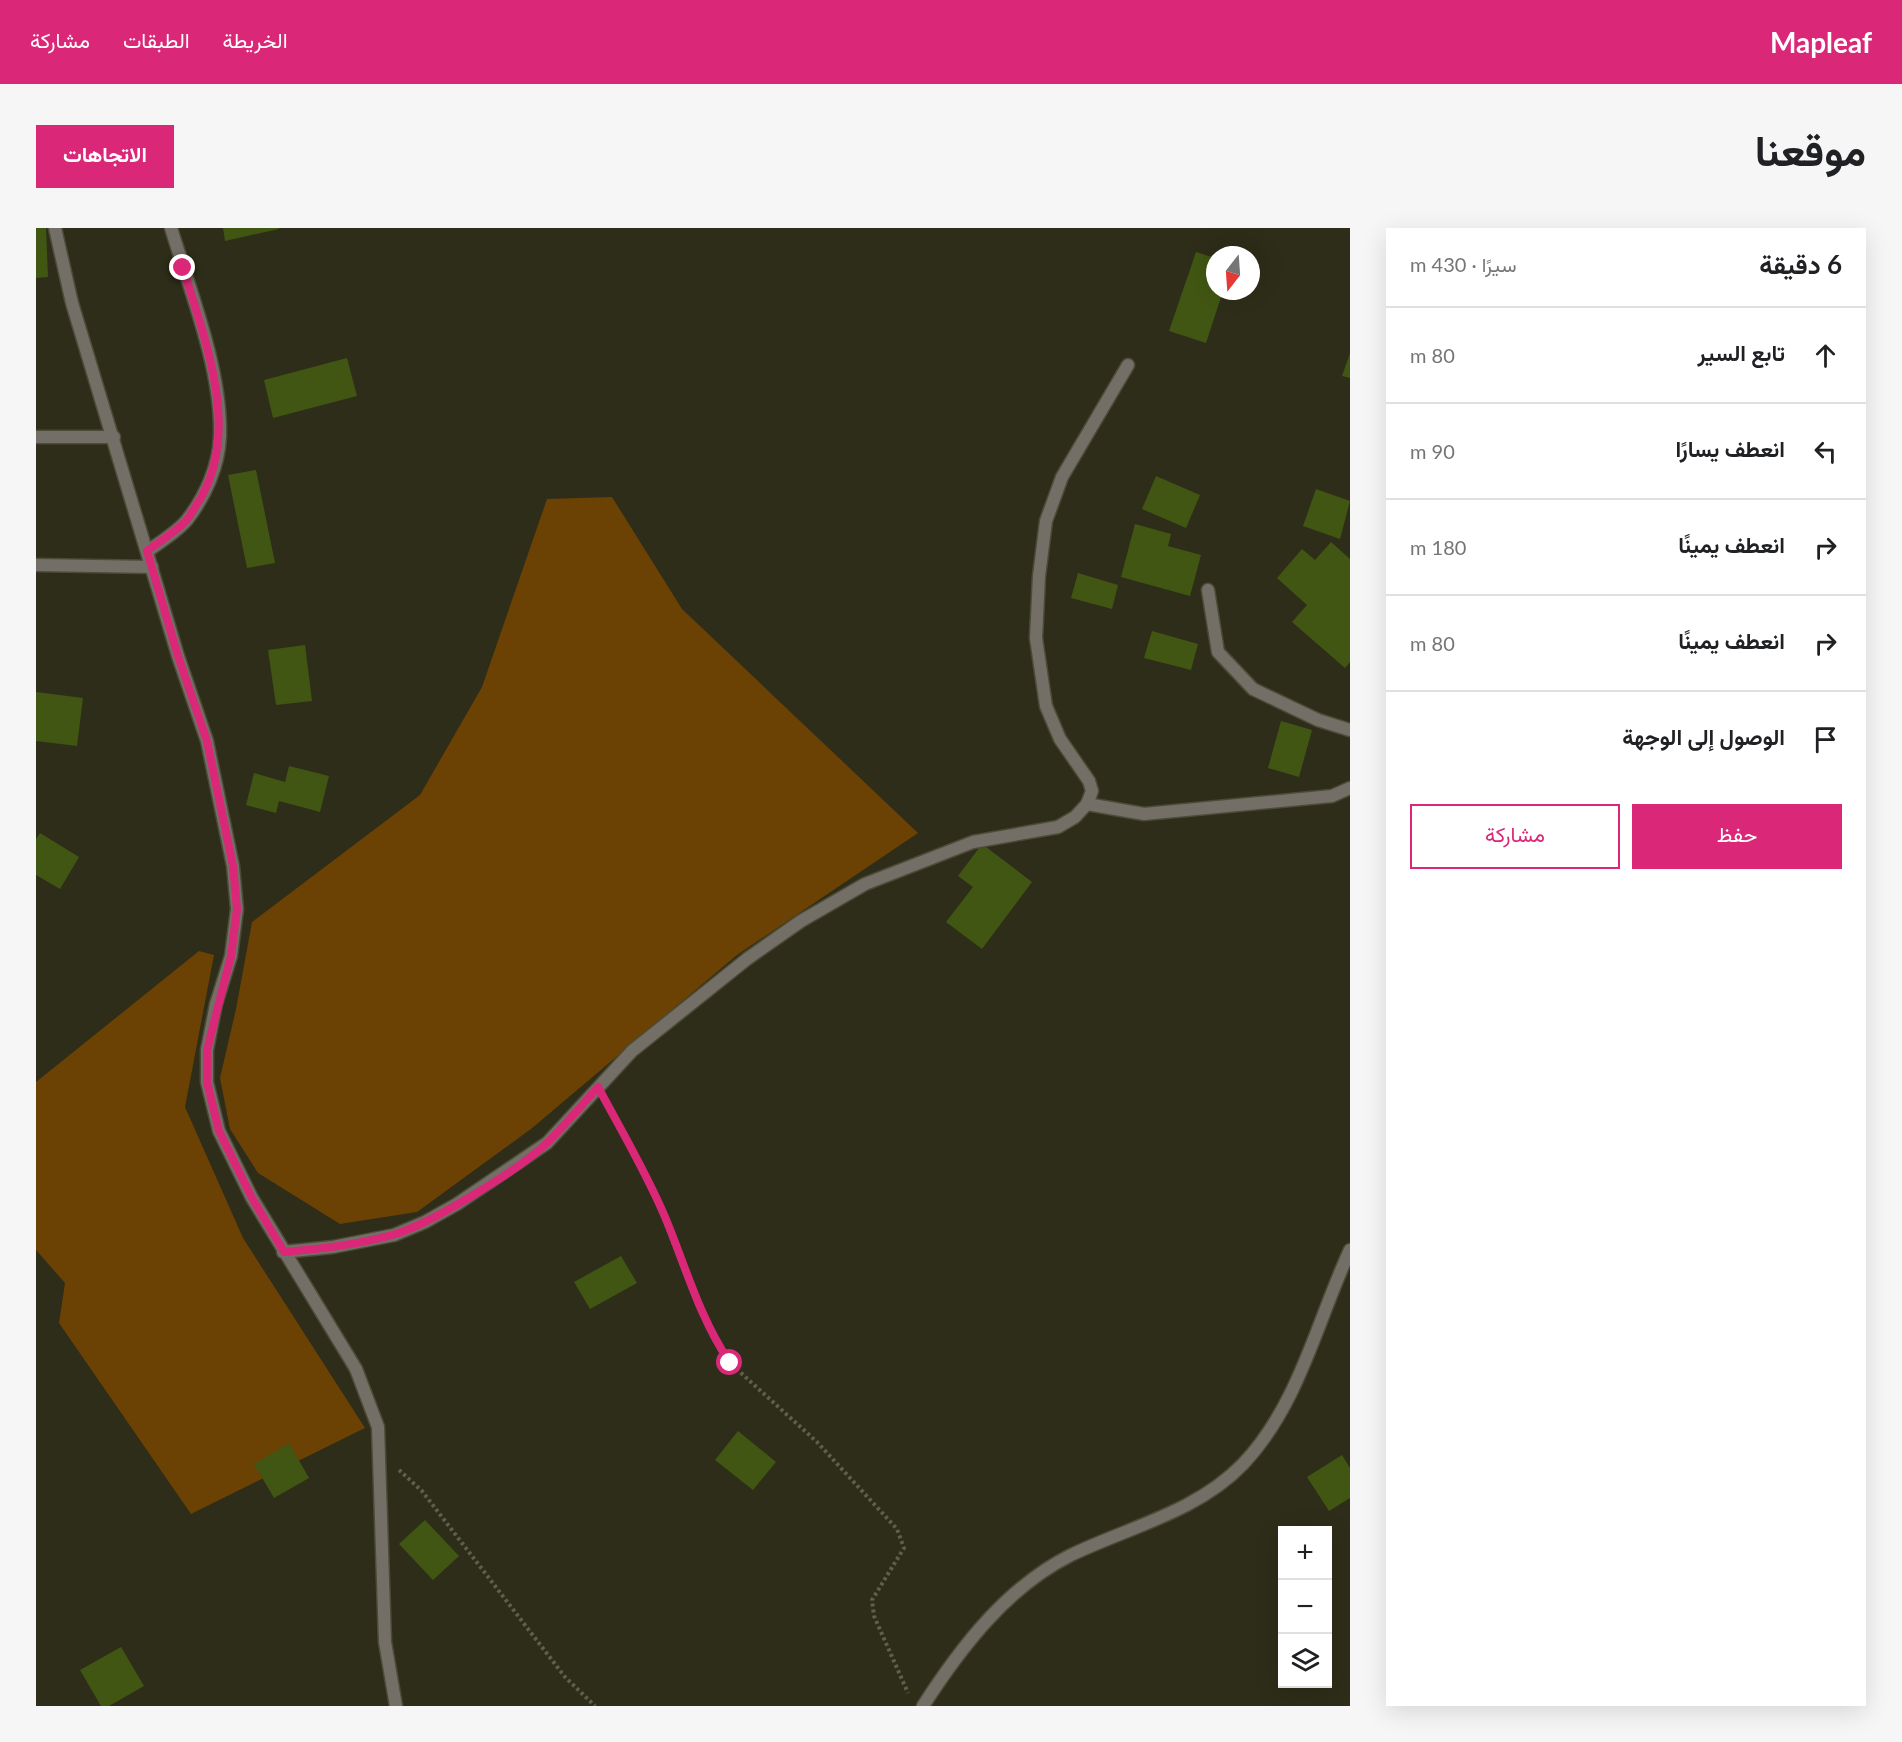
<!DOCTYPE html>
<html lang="ar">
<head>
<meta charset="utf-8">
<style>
	body { margin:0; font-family:Lato,Vazirmatn,sans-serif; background:#f6f6f6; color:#202124; direction:rtl }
	.controls { position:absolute; right:18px; bottom:18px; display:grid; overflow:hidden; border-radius:0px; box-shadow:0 6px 24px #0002 }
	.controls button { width:54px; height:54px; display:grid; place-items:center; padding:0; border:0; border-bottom:2px solid #e0e0e0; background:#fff; color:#202124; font:30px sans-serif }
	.compass { position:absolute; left:1170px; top:18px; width:54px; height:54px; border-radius:50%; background:#fff; box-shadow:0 6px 24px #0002; rotate:197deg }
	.stop { position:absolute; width:18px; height:18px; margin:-14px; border:4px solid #db2777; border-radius:50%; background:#fff }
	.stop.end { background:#db2777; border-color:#fff; box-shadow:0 2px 6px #0008 }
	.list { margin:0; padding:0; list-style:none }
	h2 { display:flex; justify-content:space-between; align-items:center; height:78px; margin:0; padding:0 24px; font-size:26px }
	h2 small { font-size:20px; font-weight:400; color:#757577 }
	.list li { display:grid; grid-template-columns:39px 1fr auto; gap:18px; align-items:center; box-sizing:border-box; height:96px; padding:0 24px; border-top:2px solid #e0e0e0 }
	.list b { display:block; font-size:22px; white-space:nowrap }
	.list em { font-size:20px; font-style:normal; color:#757577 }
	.actions { display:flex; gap:12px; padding:18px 24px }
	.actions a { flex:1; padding:14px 0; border:2px solid #db2777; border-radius:0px; text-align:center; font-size:21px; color:#db2777 }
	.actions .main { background:#db2777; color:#fff }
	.icon { flex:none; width:33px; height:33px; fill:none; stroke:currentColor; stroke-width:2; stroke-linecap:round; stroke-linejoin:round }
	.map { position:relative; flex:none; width:1314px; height:1478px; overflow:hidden; direction:ltr; border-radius:0px }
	header { display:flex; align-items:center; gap:36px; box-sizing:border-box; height:84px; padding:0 30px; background:#db2777; color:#fff }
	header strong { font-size:28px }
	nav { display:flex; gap:33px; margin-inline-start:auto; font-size:21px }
	.intro { display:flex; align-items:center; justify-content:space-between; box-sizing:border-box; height:144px; padding:0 36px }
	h1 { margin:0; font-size:42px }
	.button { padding:15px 27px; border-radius:0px; background:#db2777; color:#fff; font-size:21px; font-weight:700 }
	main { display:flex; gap:36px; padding:0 36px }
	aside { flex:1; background:#fff; border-radius:0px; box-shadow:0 6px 24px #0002 }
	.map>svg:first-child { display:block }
	.green { fill:#6b4104 }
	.building { fill:#405612 }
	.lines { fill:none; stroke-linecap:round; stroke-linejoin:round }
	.service-casing { stroke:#4c4b38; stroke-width:15 }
	.minor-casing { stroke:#4c4b38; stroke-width:15 }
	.path { stroke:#605f4d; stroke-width:4; stroke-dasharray:3 3; stroke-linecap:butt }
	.service { stroke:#736f66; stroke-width:12 }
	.minor { stroke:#736f66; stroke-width:12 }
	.route { stroke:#db2777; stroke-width:8 }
</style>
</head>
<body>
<header>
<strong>Mapleaf</strong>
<nav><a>الخريطة</a><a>الطبقات</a><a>مشاركة</a></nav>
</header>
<div class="intro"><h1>موقعنا</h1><a class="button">الاتجاهات</a></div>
<main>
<aside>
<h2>6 دقيقة<small>سيرًا · 430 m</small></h2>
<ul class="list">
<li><svg class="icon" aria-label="ahead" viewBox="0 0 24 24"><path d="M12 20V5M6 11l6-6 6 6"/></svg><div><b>تابع السير</b></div><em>80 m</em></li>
<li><svg class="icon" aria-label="left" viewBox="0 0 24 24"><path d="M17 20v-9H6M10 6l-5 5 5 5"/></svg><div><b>انعطف يسارًا</b></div><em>90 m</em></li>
<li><svg class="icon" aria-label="right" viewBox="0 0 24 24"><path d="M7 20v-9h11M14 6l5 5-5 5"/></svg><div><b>انعطف يمينًا</b></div><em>180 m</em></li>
<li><svg class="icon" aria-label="right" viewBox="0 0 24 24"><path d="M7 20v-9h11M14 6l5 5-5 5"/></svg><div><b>انعطف يمينًا</b></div><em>80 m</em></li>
<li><svg class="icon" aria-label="arrive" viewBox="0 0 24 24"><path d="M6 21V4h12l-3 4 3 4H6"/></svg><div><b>الوصول إلى الوجهة</b></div></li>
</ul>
<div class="actions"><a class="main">حفظ</a><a>مشاركة</a></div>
</aside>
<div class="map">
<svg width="1314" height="1478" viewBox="0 0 1314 1478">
	<rect width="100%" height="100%" fill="#2e2d19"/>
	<g class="green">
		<path d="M576 269 646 381 882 605 701 727 495 901 381 984 304 996 222 945 194 901 184 850 200 781 216 694 384 567 446 459 511 271Z"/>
		<path d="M163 723 178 727 149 879 207 1010 329 1200 155 1286 23 1095 29 1055 0 1022V854Z"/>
	</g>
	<g class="building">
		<path d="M0 0H10L12 49 0 50Z"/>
		<path d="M187 0H243V1L189 13Z"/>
		<path d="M1160 24 1179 30V63H1187L1170 115 1133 103Z"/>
		<path d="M1314 125V150L1306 148Z"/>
		<path d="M311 130 321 168 237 190 228 152Z"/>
		<path d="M220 242 239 335 211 340 192 247Z"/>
		<path d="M1120 248 1164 267 1150 300 1106 281Z"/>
		<path d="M1280 261 1314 273 1304 311 1267 298Z"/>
		<path d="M1099 296 1135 306 1132 318 1165 327 1154 368 1085 349Z"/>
		<path d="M1295 314 1314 331V434L1309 440 1256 394 1271 377 1241 350 1266 321 1279 332Z"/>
		<path d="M1042 345 1082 357 1076 381 1035 370Z"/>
		<path d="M1116 403 1162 416 1155 442 1108 430Z"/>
		<path d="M269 417 276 473 240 477 232 422Z"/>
		<path d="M0 464 47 470 41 518 0 513Z"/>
		<path d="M1245 493 1276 502 1263 549 1232 540Z"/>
		<path d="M253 538 293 548 284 584 243 573 240 585 210 577 218 545 249 554Z"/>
		<path d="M4 605 43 629 24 661 0 647V611Z"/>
		<path d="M946 616 996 654 946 721 910 694 937 659 922 648Z"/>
		<path d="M585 1028 601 1055 554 1081 538 1054Z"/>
		<path d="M702 1203 740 1234 717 1262 679 1232Z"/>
		<path d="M253 1215 273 1250 238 1270 218 1236Z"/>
		<path d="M1306 1227 1314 1240V1270L1293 1283 1271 1249Z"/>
		<path d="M389 1292 423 1328 397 1352 363 1316Z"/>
		<path d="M85 1419 108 1458 73 1478H65L44 1442Z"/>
	</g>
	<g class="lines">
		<defs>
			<g id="service">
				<path d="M0 209H78"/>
				<path d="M112 323C124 314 141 304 151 292 169 269 183 238 184 208 186 143 154 62 135 0"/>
			</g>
			<g id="minor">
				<path d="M19 0 36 75 142 428 171 513 197 638 201 681 195 728 180 776 171 822V854L183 903 216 970 320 1141 342 1199 349 1414 360 1478"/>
				<path d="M0 337 116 339"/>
				<path d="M1172 362 1182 424 1217 461 1282 492 1314 502"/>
				<path d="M1051 576 1108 586 1296 568 1314 560"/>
				<path d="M247 1024 297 1019 358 1007 389 994 421 976 511 915 596 823 711 731 765 693 829 656 937 614 1022 599 1039 589 1051 576 1056 563 1053 553 1024 511 1010 478 1000 410 1003 348 1010 293 1026 249 1092 137"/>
				<path d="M887 1478C925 1419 971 1359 1035 1327 1093 1299 1161 1284 1207 1236 1263 1177 1281 1093 1314 1022"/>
			</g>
		</defs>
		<use href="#service" class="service-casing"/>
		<use href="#minor" class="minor-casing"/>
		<g class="path">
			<path d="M572 878 613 952 660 1074 677 1110 694 1135 781 1214 861 1301 868 1320 836 1372 838 1388 872 1465"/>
			<path d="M363 1242 386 1263 529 1449 559 1478"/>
		</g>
		<use href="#service" class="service"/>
		<use href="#minor" class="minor"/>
	</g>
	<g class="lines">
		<path class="route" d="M147 40C169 113 207 205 161 276 157 282 153 290 148 295 137 305 123 314 111 323L142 428 171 513 197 638 201 681 195 728 171 822V854L183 903 216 970 248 1024C284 1021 321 1017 356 1007 393 997 485 941 513 913 530 896 546 877 562 859 585 902 610 944 629 989 650 1039 663 1089 694 1135"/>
	</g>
</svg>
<div class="controls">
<button>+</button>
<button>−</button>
<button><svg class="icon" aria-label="layers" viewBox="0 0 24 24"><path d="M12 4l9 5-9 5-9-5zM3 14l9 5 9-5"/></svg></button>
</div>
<svg class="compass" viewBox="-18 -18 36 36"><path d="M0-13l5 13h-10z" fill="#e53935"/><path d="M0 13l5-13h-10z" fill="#757577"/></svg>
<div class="stop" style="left:694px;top:1135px"></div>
<div class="stop end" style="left:147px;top:40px"></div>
</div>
</main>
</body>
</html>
